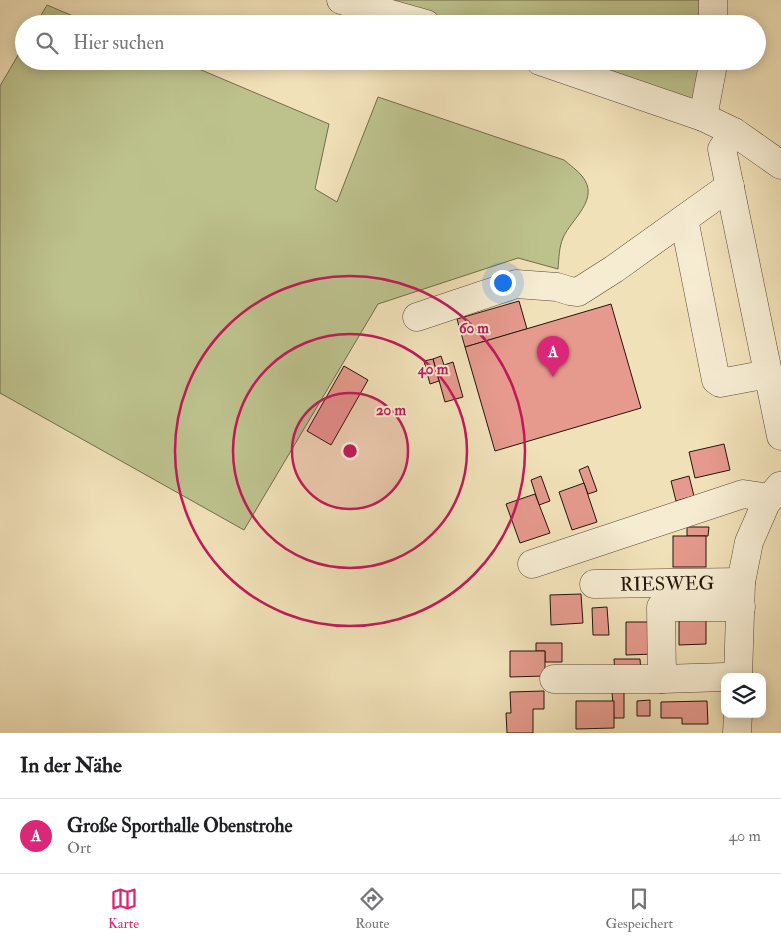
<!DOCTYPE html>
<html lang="de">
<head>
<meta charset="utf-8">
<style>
	body { margin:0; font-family:"IM FELL Double Pica",serif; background:#f6f6f6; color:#202124 }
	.controls { position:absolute; right:15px; bottom:15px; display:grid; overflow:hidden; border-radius:10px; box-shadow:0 2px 12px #0003 }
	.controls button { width:45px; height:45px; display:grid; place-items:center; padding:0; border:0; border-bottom:1px solid #e0e0e0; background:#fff; color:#202124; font:25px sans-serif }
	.you { position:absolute; left:502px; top:282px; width:18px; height:18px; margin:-12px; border:4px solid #fff; border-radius:50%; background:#1a73e8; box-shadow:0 0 0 8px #1a73e833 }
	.badge { display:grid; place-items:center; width:32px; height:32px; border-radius:50%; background:#db2777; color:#fff; font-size:16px; font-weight:700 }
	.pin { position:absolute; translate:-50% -41px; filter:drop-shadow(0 1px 2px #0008) }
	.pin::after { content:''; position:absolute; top:26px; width:18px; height:15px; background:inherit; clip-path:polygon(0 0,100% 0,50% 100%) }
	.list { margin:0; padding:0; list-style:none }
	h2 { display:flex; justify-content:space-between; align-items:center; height:65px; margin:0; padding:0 20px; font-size:21px }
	h2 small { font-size:16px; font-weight:400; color:#757577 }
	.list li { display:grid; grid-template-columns:32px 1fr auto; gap:15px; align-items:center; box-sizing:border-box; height:75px; padding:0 20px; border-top:1px solid #e0e0e0 }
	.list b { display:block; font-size:19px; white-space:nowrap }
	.list p { margin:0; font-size:16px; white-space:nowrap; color:#757577 }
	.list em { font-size:16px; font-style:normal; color:#757577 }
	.icon { flex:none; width:28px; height:28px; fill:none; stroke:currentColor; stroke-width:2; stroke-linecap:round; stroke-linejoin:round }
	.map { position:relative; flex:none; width:781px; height:733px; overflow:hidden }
	.search { position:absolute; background:#fff; box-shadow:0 2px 12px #0003; left:15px; right:15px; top:15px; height:55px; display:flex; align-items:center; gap:12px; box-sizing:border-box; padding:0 18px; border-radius:28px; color:#757577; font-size:19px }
	.sheet { height:140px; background:#fff }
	nav { display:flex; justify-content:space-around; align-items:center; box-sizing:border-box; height:70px; border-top:1px solid #e0e0e0; background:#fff; font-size:14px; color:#757577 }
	nav a { display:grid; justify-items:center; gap:2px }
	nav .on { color:#db2777 }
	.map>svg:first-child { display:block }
	.green { fill:#bdc28d; stroke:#706c4c }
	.building { fill:#e59a8d; stroke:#24150a }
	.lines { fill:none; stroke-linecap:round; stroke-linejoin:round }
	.minor-casing { stroke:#574836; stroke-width:29 }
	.minor { stroke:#f6ecd2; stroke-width:28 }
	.ring { fill:none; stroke:#c2185b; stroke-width:2.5 }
	.labels { text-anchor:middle; stroke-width:4; stroke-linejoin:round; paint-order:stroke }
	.street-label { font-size:19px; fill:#24150a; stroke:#f6ecd2 }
	.centre { fill:#c2185b; stroke:#f6ecd2; stroke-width:2.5 }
	.ring-label { font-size:15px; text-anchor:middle; font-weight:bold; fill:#c2185b; stroke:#f6ecd2; stroke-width:4; stroke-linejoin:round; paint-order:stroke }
</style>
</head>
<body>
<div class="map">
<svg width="781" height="733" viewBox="0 0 781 733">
	<rect width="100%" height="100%" fill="#f1e1b9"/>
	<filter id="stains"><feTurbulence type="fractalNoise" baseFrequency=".004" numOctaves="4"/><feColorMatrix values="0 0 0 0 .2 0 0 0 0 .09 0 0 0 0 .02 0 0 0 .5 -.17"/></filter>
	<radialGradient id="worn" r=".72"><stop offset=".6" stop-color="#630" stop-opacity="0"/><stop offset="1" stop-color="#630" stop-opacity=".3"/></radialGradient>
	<g class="green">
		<path d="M341 0H713V24H426Z"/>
		<path d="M47 5 92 24H36Z"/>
		<path d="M24 45V61H180L329 124 315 189 337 202 378 97 564 160C570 165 577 170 582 176 601 199 571 219 563 238 559 247 559 258 558 269L518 258 378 304 244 530 0 393V86Z"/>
		<path d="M540 61H712L703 117Z"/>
	</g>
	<g class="building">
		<path d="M519 301 527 329 465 347 457 319Z"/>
		<path d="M611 304 641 408 495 451 465 347Z"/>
		<path d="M441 356 444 365 453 362 463 397 445 402 433 359Z"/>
		<path d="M433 359 439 381 430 384 424 361Z"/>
		<path d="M344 366 368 380 331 445 307 431Z"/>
		<path d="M724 444 730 470 695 478 689 452Z"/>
		<path d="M588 466 597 491 588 494 579 470Z"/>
		<path d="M541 476 550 501 539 505 531 480Z"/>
		<path d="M689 476 694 496 676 501 671 481Z"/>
		<path d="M584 483 597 522 572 530 559 492Z"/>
		<path d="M535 494 550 533 520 543 506 504Z"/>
		<path d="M687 527H709L708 536H687Z"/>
		<rect x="673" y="536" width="33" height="31"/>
		<path d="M581 594 583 623 551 625 550 595Z"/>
		<path d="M607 607 609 635H593L592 608Z"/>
		<path d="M679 612H706V644L679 645Z"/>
		<path d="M626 622H653L654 654 626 655Z"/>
		<path d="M536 643H562V662H545V651H536Z"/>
		<path d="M510 651H545V676L510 677Z"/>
		<path d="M614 659H640L641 672 615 673Z"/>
		<path d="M544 691V709H533V733H507L506 713H511L510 692Z"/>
		<path d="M612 692H624V718H614Z"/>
		<path d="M650 700V716H637V701Z"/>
		<path d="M576 701H614V728L576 729Z"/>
		<path d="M707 701 708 724H682V718H661V702Z"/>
	</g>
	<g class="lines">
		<defs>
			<g id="minor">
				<path d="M341 0 426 24"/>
				<path d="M713 24V0"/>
				<path d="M540 61 703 117 734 132 781 165"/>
				<path d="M703 117 712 70V61"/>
				<path d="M734 132 722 149 781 436"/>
				<path d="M684 219 716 380 720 383 768 374"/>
				<path d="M417 317 516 284 557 287 570 291 578 292 614 269 730 186"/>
				<path d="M532 564 743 494 770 498"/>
				<path d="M594 584 741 582"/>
				<path d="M725 677 662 679 661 607H741"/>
				<path d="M738 677 741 582 749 542 766 503 780 486"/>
				<path d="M554 679H662"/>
				<path d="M737 733 738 714"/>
			</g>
		</defs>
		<use href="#minor" class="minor-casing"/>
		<use href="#minor" class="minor"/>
	</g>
	<circle cx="350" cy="451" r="58" fill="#c2185b" fill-opacity=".12"/>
	<g class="ring">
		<circle cx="350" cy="451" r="58"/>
		<circle cx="350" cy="451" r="117"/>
		<circle cx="350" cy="451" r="175"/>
	</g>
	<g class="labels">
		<g class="street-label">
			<text transform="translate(667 583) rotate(-1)" y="7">RIESWEG</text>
		</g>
	</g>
	<circle cx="350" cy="451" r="8" class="centre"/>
	<g class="ring-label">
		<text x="474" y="333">60 m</text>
		<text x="433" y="374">40 m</text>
		<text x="391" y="415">20 m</text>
	</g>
	<rect width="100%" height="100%" filter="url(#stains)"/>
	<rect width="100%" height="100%" fill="url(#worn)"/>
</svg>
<div class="controls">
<button><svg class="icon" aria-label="layers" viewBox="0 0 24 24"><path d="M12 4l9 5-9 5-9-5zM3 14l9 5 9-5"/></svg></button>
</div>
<div class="you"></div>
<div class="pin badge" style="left:553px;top:377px">A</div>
<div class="search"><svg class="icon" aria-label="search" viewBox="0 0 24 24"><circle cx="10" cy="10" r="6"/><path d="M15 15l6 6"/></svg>Hier suchen</div>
</div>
<section class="sheet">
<h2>In der Nähe<small></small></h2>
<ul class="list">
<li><span class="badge">A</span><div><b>Große Sporthalle Obenstrohe</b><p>Ort</p></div><em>40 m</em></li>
</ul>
</section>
<nav>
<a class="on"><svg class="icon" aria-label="map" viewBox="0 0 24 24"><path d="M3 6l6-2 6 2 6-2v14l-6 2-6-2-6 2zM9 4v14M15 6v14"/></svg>Karte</a>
<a><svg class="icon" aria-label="directions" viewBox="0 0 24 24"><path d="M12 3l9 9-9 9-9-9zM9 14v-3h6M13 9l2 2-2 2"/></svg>Route</a>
<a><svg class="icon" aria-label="saved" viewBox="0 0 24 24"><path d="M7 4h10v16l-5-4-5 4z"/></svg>Gespeichert</a>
</nav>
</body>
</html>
